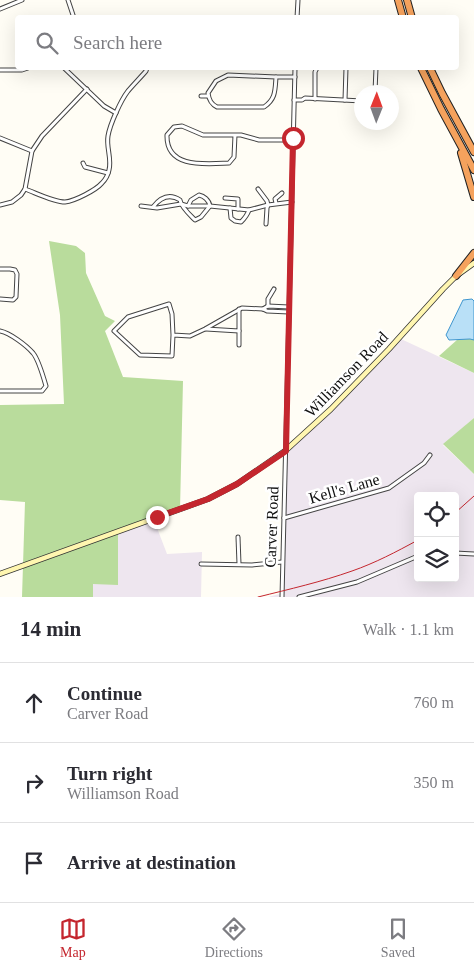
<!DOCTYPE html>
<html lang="en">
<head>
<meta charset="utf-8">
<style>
	body { margin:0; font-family:"Times New Roman",serif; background:#f7f7f7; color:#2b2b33 }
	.controls { position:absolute; right:15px; bottom:15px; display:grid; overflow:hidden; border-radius:5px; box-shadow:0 5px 20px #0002 }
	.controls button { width:45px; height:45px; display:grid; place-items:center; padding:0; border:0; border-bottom:1px solid #e1e1e2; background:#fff; color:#2b2b33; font:25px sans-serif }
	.compass { position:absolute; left:354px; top:85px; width:45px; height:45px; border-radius:50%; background:#fff; box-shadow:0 5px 20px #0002; rotate:1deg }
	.stop { position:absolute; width:15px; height:15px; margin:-11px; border:4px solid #c4262e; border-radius:50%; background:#fff }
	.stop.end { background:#c4262e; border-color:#fff; box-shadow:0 1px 5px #0008 }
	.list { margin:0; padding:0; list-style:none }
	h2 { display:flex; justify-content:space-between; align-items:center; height:65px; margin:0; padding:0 20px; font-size:21px }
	h2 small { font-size:16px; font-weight:400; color:#7c7c81 }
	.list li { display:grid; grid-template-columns:32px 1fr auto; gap:15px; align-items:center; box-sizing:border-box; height:80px; padding:0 20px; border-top:1px solid #e1e1e2 }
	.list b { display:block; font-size:19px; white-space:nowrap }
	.list p { margin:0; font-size:16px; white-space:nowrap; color:#7c7c81 }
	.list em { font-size:16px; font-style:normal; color:#7c7c81 }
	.icon { flex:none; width:28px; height:28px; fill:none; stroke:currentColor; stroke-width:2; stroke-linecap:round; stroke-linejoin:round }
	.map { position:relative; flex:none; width:474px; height:597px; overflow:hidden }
	.search { position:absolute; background:#fff; box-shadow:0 5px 20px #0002; left:15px; right:15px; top:15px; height:55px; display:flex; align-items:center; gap:12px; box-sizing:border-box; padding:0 18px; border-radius:5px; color:#7c7c81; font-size:19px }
	.sheet { height:305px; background:#fff }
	nav { display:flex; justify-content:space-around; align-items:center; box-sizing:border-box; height:70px; border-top:1px solid #e1e1e2; background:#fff; font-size:14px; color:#7c7c81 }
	nav a { display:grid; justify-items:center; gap:2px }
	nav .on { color:#c4262e }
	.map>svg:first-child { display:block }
	.industrial { fill:#eee6ef; fill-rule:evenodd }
	.forest { fill:#b9dc9c }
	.water { fill:#b9e0f7; stroke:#3f96cf }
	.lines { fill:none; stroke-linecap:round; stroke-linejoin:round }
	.street-casing { stroke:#444; stroke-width:5 }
	.secondary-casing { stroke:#333; stroke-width:6 }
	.highway-casing { stroke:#222; stroke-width:8 }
	.street { stroke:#fff; stroke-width:3 }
	.secondary { stroke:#fff6b0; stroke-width:4.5 }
	.highway { stroke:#f5a25d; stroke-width:6 }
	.rail { stroke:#c4262e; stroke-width:1 }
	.route { stroke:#c4262e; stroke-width:6 }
	.labels { text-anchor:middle; stroke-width:5; stroke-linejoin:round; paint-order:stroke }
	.street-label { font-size:16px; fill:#111; stroke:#fff }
</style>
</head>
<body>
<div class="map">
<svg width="474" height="597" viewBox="0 0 474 597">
	<rect width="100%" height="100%" fill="#fffdf5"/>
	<g class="industrial">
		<path d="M401 339 474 373V418L443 445 474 474V597H268L283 593 285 452ZM418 496H455V578H418Z"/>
		<path d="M154 520 167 554 202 552 201 597H93V584H118L117 531Z"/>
	</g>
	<g class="forest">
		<path d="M49 241 76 246 85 253 86 273 105 316 115 321 105 331 123 377 183 381 180 509 118 531V585L93 584V597H22L25 502 0 500V405L64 404 60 315Z"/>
		<path d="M467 331 474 335V373L439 356Z"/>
		<path d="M474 418V474L443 444Z"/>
	</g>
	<path class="water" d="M472 299 474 301V340L470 339 449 340 446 335 463 300Z"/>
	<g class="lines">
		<defs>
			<g id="street">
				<path d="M68 0 74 18"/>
				<path d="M0 9 22 0"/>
				<path d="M297 18 298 0"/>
				<path d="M64 68 104 106 116 113"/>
				<path d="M0 70H22L28 68"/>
				<path d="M228 75 276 77C275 90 276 99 264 107H217C211 104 209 100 208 93L216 81Z"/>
				<path d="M276 77H295"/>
				<path d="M375 92 376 68"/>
				<path d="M201 96H208"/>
				<path d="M315 99V72L317 68"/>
				<path d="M294 100H302L305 98 362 101"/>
				<path d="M345 100 346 68"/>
				<path d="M235 135 234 157 229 163C206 164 166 169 167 135L174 127 182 126 203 135H241L259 140H293"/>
				<path d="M0 138 32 151"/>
				<path d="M83 163 85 167 108 173"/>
				<path d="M25 189C36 193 54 202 65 202 75 201 96 190 102 183 106 179 108 175 109 170 112 159 106 147 108 136 110 124 121 100 128 91 134 84 140 78 146 71L147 68"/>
				<path d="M258 189 267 201 268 205 267 208 266 224"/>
				<path d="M225 198 238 199V209"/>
				<path d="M276 203 275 199 282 193"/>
				<path d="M0 205 12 202 21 195 25 189 32 151 42 136 87 89"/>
				<path d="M141 206 157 208 181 204 188 206H210L249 210 268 205 292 202"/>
				<path d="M153 207C160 198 169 193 180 200 181 207 190 215 195 220L201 217 210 206C209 200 204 196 199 195L191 200 188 206"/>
				<path d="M230 208 231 218 235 221 241 222C245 218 247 216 249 210"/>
				<path d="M0 269H10L15 270 17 274 16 297 13 300 0 299"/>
				<path d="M268 306V299L274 289"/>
				<path d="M263 309 268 306 289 307"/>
				<path d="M206 329 239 331V309"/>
				<path d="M0 331C10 333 26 345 33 353 38 359 44 379 46 386L42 391H0"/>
				<path d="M173 335 172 314 169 304 128 317 114 331 140 355 172 356 173 335 190 336 205 329 242 308 263 309 267 311 289 312"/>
				<path d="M239 345V331"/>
				<path d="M284 518 389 488 424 463 430 455"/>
				<path d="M238 537 239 564"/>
				<path d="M455 553 474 554"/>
				<path d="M201 564 252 565 282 562"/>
				<path d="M282 597 295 68"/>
				<path d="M299 597 357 582 418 556"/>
			</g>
			<path id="secondary" d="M0 574 208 499 237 484 285 451 331 409 389 349 443 289 456 276 474 263"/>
			<g id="highway">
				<path d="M398 0 403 18"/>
				<path d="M407 0 412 18"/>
				<path d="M421 68 441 109 474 170"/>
				<path d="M430 68 442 93 474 152"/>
				<path d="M461 153 474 197"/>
				<path d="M456 276 474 253"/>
			</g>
		</defs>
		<use href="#street" class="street-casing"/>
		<use href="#secondary" class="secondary-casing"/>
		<use href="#highway" class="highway-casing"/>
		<use href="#street" class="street"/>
		<use href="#secondary" class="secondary"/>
		<use href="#highway" class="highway"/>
		<g class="rail">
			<path d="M455 513 474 496"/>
			<path d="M258 597C290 589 321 582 352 571 375 563 396 552 418 540"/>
		</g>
	</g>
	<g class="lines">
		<path class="route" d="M157 517 208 499 237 484 286 451 293 138"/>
	</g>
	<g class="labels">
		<g class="street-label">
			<text transform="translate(346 374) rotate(-46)" y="6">Williamson Road</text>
			<text transform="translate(344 488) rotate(-16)" y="6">Kell's Lane</text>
			<text transform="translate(271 527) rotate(-88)" y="6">Carver Road</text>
		</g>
	</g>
</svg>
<div class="controls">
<button><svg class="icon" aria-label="locate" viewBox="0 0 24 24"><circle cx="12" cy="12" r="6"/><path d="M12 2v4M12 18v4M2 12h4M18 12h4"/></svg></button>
<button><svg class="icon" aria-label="layers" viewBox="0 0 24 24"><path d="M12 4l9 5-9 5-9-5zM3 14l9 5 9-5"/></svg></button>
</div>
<svg class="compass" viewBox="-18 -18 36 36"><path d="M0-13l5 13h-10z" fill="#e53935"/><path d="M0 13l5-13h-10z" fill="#7c7c81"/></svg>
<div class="stop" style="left:293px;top:138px"></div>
<div class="stop end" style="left:157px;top:517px"></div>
<div class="search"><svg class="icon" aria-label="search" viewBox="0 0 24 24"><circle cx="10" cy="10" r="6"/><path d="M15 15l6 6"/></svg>Search here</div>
</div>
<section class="sheet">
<h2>14 min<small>Walk · 1.1 km</small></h2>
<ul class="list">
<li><svg class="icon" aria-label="ahead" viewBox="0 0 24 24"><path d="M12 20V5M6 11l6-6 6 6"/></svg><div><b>Continue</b><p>Carver Road</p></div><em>760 m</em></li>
<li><svg class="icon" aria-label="right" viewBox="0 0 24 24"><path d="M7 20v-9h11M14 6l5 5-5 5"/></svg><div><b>Turn right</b><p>Williamson Road</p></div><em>350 m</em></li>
<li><svg class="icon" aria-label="arrive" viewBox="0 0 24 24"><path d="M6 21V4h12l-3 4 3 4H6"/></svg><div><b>Arrive at destination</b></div></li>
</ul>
</section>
<nav>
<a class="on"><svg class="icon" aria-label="map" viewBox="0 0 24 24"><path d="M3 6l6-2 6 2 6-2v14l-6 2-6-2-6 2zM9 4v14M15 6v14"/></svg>Map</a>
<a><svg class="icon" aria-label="directions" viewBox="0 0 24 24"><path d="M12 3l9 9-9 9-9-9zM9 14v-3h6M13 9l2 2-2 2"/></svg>Directions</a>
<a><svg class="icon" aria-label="saved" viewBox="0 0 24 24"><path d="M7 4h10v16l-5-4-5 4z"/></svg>Saved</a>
</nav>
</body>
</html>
